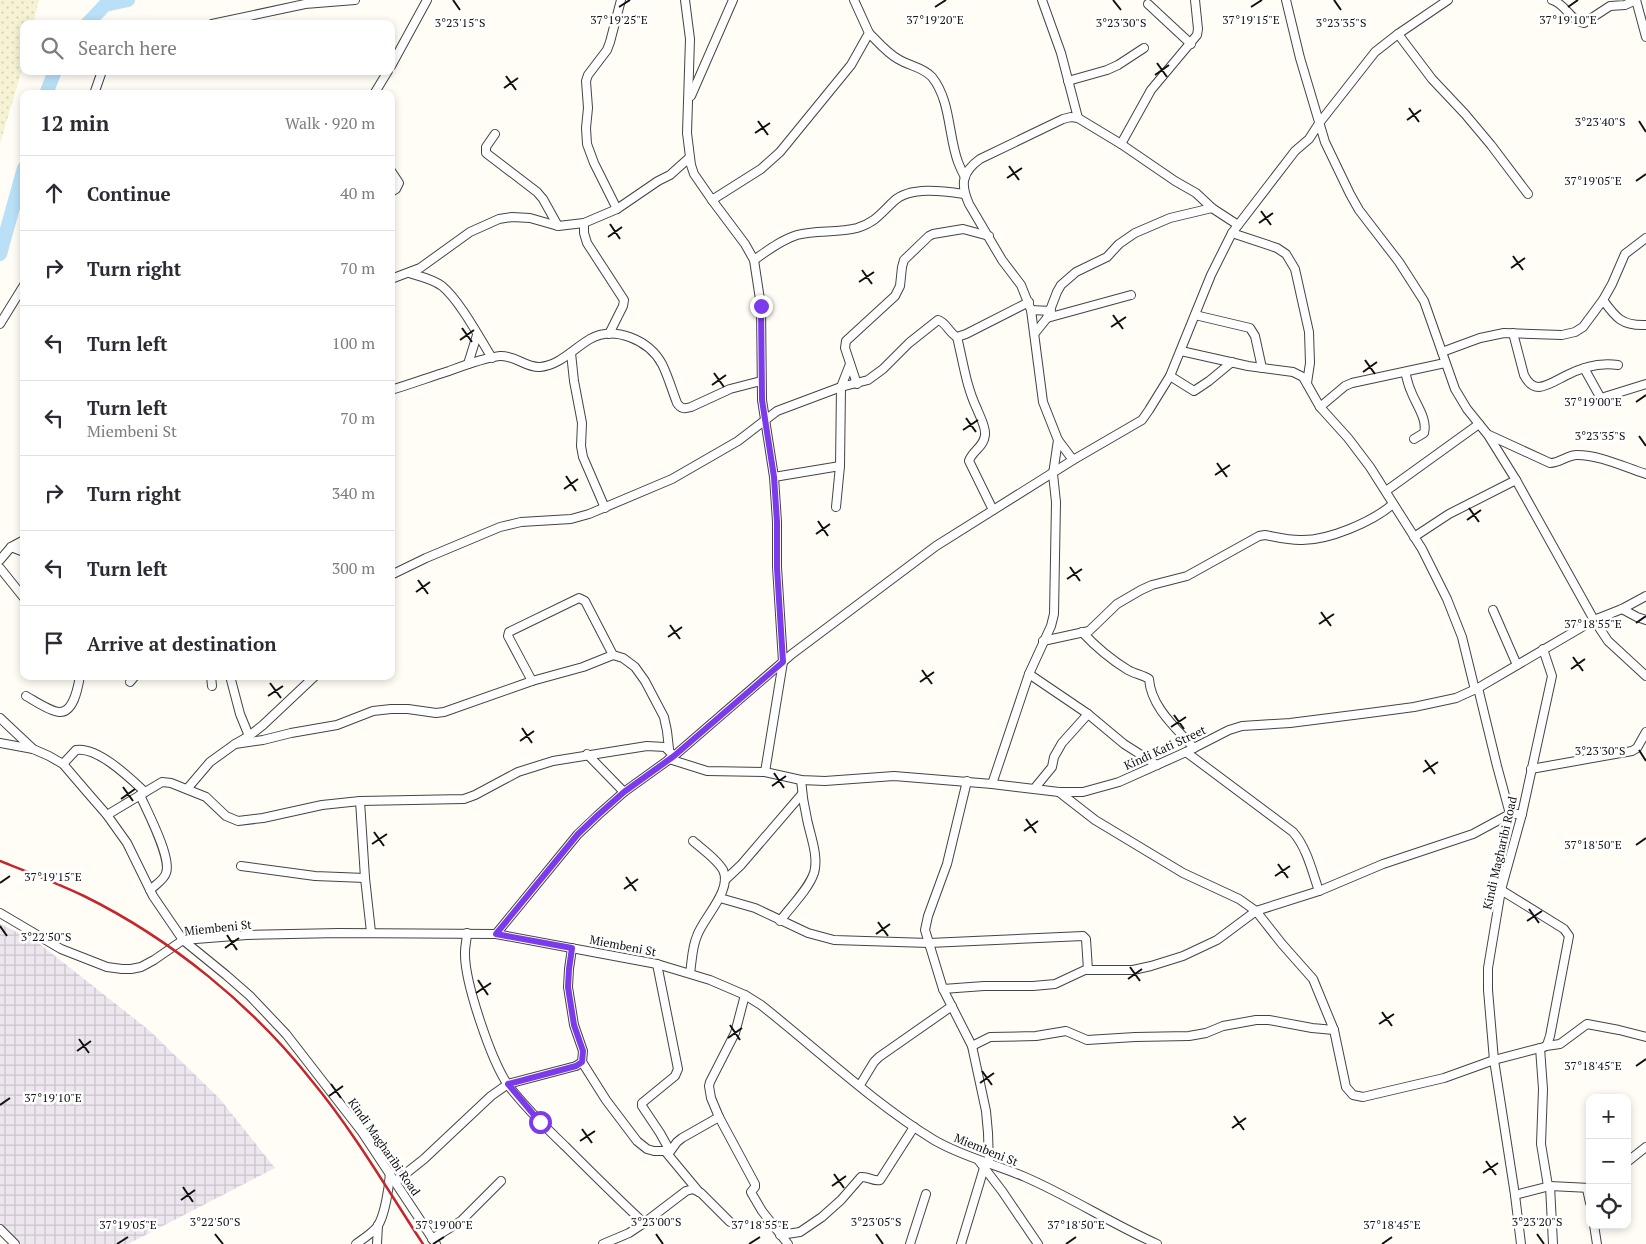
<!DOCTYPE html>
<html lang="en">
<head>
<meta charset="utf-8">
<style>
	body { margin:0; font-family:"PT Serif",serif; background:#f2f2f3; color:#2b2b33 }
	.controls { position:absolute; right:15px; bottom:15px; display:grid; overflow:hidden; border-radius:10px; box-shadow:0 2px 8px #0003 }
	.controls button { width:45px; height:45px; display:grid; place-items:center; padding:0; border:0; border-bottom:1px solid #e1e1e2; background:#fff; color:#2b2b33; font:25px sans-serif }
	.stop { position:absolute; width:15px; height:15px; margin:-11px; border:4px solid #7c3aed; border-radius:50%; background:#fff }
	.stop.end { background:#7c3aed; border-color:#fff; box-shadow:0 1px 5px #0008 }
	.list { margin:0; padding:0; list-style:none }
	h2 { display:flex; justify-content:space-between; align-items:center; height:65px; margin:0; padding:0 20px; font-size:21px }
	h2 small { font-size:16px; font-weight:400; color:#7c7c81 }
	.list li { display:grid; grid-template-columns:32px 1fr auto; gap:15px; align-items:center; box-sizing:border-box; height:75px; padding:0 20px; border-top:1px solid #e1e1e2 }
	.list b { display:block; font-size:19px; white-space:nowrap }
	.list p { margin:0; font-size:16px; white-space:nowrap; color:#7c7c81 }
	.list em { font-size:16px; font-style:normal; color:#7c7c81 }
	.icon { flex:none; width:28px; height:28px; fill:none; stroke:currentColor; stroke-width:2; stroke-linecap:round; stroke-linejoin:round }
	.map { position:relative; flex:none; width:1646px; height:1244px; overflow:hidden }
	.search { position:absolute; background:#fff; box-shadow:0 2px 8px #0003; left:20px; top:20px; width:375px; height:55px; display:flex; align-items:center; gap:12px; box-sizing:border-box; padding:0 18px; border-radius:10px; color:#7c7c81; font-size:19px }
	.panel { position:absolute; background:#fff; box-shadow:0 2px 8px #0003; left:20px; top:90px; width:375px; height:590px; border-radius:10px }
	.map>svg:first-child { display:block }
	.industrial { fill:url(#industrial-grid) }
	.farmland { fill:url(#farmland-dots) }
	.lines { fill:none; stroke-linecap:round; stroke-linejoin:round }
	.river { stroke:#b9e0f7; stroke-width:14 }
	.minor-casing { stroke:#444; stroke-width:10 }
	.minor { stroke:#fff; stroke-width:8 }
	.rail { stroke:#c4262e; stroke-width:2.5 }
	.route { stroke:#7c3aed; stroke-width:6 }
	.ticks { fill:none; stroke:#111; stroke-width:2 }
	.labels { text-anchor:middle; stroke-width:5; stroke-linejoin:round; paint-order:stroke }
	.street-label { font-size:12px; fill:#111; stroke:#fff }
	.ticks-label { font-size:12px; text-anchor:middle; fill:#111; stroke:#fff; stroke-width:5; stroke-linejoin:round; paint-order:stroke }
</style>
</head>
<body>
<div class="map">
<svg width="1646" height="1244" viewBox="0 0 1646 1244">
	<defs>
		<pattern id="industrial-grid" width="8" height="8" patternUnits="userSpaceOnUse" patternTransform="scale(1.25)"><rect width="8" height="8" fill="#eee6ef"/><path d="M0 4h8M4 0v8" fill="none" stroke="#cbc4cc"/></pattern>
		<pattern id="farmland-dots" width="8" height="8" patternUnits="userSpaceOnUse" patternTransform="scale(1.25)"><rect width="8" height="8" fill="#f6f3d4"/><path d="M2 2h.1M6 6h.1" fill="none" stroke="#d2cfb5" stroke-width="1.8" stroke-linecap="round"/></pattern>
	</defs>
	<rect width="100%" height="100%" fill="#fffdf5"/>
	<path class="industrial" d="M0 924 36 941 150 1031 220 1099 275 1168 128 1244H17L0 1228Z"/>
	<path class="farmland" d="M0 0H39L33 24H24V63L0 143Z"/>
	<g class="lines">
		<g class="river">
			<path d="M87 24 105 5 128 0"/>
			<path d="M46 94 55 71"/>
			<path d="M0 254 24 168"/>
		</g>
		<defs>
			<g id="minor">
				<path d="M685 0 690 39 687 133 691 165 694 174 712 200 745 244 754 260 761 306 762 400 774 477 777 522V567L783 662 765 772"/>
				<path d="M1042 0 1061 53 1078 118"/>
				<path d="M1286 0 1300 58 1325 142 1350 194 1359 210 1399 262 1424 301 1455 389 1467 409 1488 435 1516 480 1594 620 1608 641 1646 676"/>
				<path d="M1552 0C1566 4 1570 21 1584 23L1610 6 1625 5 1636 0"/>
				<path d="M1636 0 1646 37"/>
				<path d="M1148 4 1191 44"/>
				<path d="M212 24 305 4 355 0"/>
				<path d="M869 33C877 41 887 53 898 59 909 66 923 67 932 77 951 101 948 135 958 162 960 167 962 172 965 177"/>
				<path d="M1398 34 1432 79 1465 114 1491 145 1528 194"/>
				<path d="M391 66 427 0"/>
				<path d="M1068 81 1107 70 1118 65 1144 48"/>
				<path d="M94 94 102 71"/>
				<path d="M374 94 388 71"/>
				<path d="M691 96 733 0"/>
				<path d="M495 134 486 147V153L537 192 543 199 558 226"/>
				<path d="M1121 144 1151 90 1197 35 1198 29 1195 0"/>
				<path d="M391 171 399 183 396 189 391 192"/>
				<path d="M712 200 761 169 780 152 851 65 869 33 854 0"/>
				<path d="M617 209 594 163 587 144 586 128 588 108 586 81 588 75 607 50 610 42 621 0"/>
				<path d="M584 223V233L587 243 624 300 623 306 609 334"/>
				<path d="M1232 233 1277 248 1286 254 1295 269 1309 332 1310 363 1307 383"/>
				<path d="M754 260C767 251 781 240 797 235 816 230 838 233 857 228 876 222 881 213 894 201 910 186 944 191 964 194"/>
				<path d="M409 273C419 276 433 279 442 286 460 301 479 337 492 358"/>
				<path d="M391 279 420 268 470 232 499 219 512 217 530 218 558 226 584 223 617 209 658 181 670 175 689 158"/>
				<path d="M1603 300C1616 318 1622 326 1646 325"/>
				<path d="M1031 310 1051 311"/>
				<path d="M1195 315 1250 328 1255 336 1262 368"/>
				<path d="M1047 318 1131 295"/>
				<path d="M0 324 24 285"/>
				<path d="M1035 333 1047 318 1057 292 1061 285 1076 272 1107 257 1119 244 1135 233 1170 218 1212 208"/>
				<path d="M1513 333 1524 375C1527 381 1532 387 1539 387 1548 386 1557 380 1565 376 1582 367 1599 362 1618 365"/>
				<path d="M957 337C963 361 966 386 977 409 980 417 986 427 985 435 984 447 972 451 969 461L993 510"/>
				<path d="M1181 351 1248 366 1293 372 1303 377 1320 407 1348 438 1370 467 1422 549 1447 599 1462 637 1475 690"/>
				<path d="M1442 352 1480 338 1504 333 1562 335 1575 332 1583 327 1603 300 1612 284 1625 254 1646 238"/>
				<path d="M571 353 574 381 582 423 581 446 583 457 605 508"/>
				<path d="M468 364 477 335"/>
				<path d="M1584 368 1599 395 1601 398 1646 384"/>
				<path d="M1405 372C1407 378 1408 385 1411 391 1415 403 1428 419 1424 433L1414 439"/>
				<path d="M1170 376 1194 391 1209 381 1232 362"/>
				<path d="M857 384 845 348 846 341 895 296 900 286 902 267 904 260 929 236 933 234 963 229 989 236"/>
				<path d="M391 390C411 384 430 377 449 371 465 365 483 358 500 356 515 355 526 368 540 367 560 365 573 349 590 339 614 325 649 340 662 364 668 376 672 390 677 403 681 409 684 409 691 407L730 389 761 381"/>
				<path d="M1320 407 1345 386 1352 383 1445 363"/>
				<path d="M1489 435 1550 463C1560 463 1567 455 1577 455 1600 455 1624 467 1646 474"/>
				<path d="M1058 440 1073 460"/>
				<path d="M774 477 840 466"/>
				<path d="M1386 491 1479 424"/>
				<path d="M836 507 840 466 841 387 850 364"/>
				<path d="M1414 537 1449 514 1516 480"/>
				<path d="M11 547 24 552"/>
				<path d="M0 560 11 547 24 540"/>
				<path d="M0 568 24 598"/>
				<path d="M391 575 426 558 500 527 521 522 571 519 589 514 672 479 738 441 777 411 841 387 868 380 883 369 909 343 938 320C946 322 949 333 957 337L966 334 1029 302"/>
				<path d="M1622 609 1637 617 1646 620"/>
				<path d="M1493 610 1517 665"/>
				<path d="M1082 632C1096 647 1110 659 1128 670 1135 674 1143 675 1149 679 1151 707 1176 728 1194 748"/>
				<path d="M1043 641 1089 631 1117 604 1141 590 1152 585 1187 576 1259 536 1265 535C1276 537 1288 540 1300 540 1328 541 1372 522 1393 504"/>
				<path d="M1029 674 1088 714 1124 744 1157 765"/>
				<path d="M211 676 212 686"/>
				<path d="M230 676 240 714 249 736"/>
				<path d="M532 681 508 636 509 632 579 598 585 601 613 655"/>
				<path d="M130 682 135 676"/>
				<path d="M1478 688 1497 766 1510 814"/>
				<path d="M26 696C35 701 49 711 59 712 74 713 78 687 80 676"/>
				<path d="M0 718 33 749"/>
				<path d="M0 743 33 749 49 756 63 764 87 792 107 815 127 843 153 896 183 940 226 975 250 996 286 1034 362 1132 436 1244"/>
				<path d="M235 744 263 740 291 733 337 725 373 711 391 709H408L436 713 444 712 532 681 583 667 613 655 623 658 635 667 645 681 664 717 667 731 669 749"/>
				<path d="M1186 752 1293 832C1307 848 1312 871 1319 891"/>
				<path d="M587 754 624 792"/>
				<path d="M669 759 707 771 765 772 801 780 825 781 894 776 992 784 1059 792H1083L1119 782 1186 752 1229 730 1242 726 1290 723 1369 713 1414 707 1456 698 1478 688 1594 620 1622 609 1646 596"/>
				<path d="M63 764 76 750C97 746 130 778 145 792"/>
				<path d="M1531 769 1632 751 1637 748 1646 732"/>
				<path d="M967 781 947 864 928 916 925 930 943 989 972 1046 986 1111 988 1133 989 1164"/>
				<path d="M992 784 1029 674 1051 626 1054 614 1056 502 1053 474 1058 440 1043 402 1031 310 1021 285 1002 260 969 204C960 184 962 172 980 159L1063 119 1071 117 1078 118 1121 144 1175 181 1196 193 1212 208 1238 225"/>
				<path d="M187 789 210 762 235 744 249 736 263 725 315 676"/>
				<path d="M1034 789 1052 767 1054 757 1062 743 1088 714"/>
				<path d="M1059 792 1095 820 1183 873 1239 899 1256 911 1282 944 1313 979 1334 1030 1346 1087 1353 1095 1363 1097 1444 1078 1494 1060 1544 1047 1547 1045 1550 1036 1569 936 1564 929 1501 890"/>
				<path d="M140 795C147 811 172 858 166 873 164 880 155 885 150 890"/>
				<path d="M360 801 365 878 371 932"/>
				<path d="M107 815 162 782 171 783 206 797 226 816 238 821 263 818 322 805 360 801 464 799 475 795 518 772 553 761 647 746 665 747 674 756"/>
				<path d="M241 866 315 876 365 878"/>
				<path d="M725 880 741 865 802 794"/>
				<path d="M720 898 755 908 808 933 834 940 929 943 1083 936 1086 939 1088 970"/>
				<path d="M0 913 61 949 107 967 122 969H131L141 967 154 960 183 940 247 935 339 933 496 934 657 964 710 980 745 995 761 1005C818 1050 872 1102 934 1140 963 1157 995 1164 1025 1177 1071 1197 1112 1224 1157 1244"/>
				<path d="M780 921C791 906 808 890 814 873 819 856 810 835 807 819 804 806 802 793 801 780"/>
				<path d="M467 933C467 939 465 945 465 952 464 981 491 1060 508 1085 525 1107 545 1127 565 1146 591 1172 617 1198 644 1223"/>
				<path d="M496 934 578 834 598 815 624 792 674 756 792 654 936 546 1073 460 1142 420 1149 410 1170 376 1211 275 1232 233 1295 151 1309 139 1320 122 1375 52 1398 34 1448 0"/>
				<path d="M657 964 678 1069 675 1076 642 1103V1106L660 1133 670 1151"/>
				<path d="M690 973C692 961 692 947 697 936 703 918 733 890 723 870 717 859 702 849 693 841"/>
				<path d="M943 989 984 986H1033L1055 984 1085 970H1133L1151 966 1183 956 1217 940 1256 911 1319 891 1383 864 1473 834 1510 814H1522"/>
				<path d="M745 995 735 1033 710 1082 709 1086 711 1098 719 1117 755 1184V1187L751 1192 752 1194 762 1211 788 1244"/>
				<path d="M972 1046 990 1037 1036 1036 1066 1031 1087 1040 1135 1037 1189 1036 1206 1033 1223 1026 1256 1020H1269L1312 1028 1334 1030"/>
				<path d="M1546 1046 1560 1044 1587 1024 1619 1030 1646 1037"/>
				<path d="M1540 1048 1543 1089 1541 1144 1548 1186"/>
				<path d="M582 1062 606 1100 637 1141 647 1149 654 1151H665L699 1192"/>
				<path d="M860 1085 874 1062 879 1057 952 1006"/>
				<path d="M669 1153 677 1142 682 1138 719 1117"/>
				<path d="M979 1161 1002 1191 1038 1244"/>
				<path d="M1627 1162 1646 1147"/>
				<path d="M395 1182 424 1159 491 1096 508 1084 576 1066 582 1062 583 1051 574 1025 568 987 569 969 572 948"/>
				<path d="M1550 1186 1553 1244"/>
				<path d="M1587 1189 1590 1203"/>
				<path d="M1515 1195 1550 1186 1590 1188"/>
				<path d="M1594 1225 1597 1244"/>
				<path d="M0 1229 15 1244"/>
				<path d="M780 1235 800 1232 822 1217 841 1200 861 1177C868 1176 874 1182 880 1180L914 1127"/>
				<path d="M432 1239 461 1221 501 1181"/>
				<path d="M356 1244C363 1239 371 1234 377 1227 385 1216 389 1187 390 1173"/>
				<path d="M377 1244 378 1225"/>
				<path d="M603 1244 629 1233 644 1223 686 1191 693 1189 701 1193 730 1222"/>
				<path d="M910 1244 926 1194"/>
				<path d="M961 1244 984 1168"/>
				<path d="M1521 1244 1515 1195 1494 1060 1488 990V968L1501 890 1522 814 1552 676 1543 649"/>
			</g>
		</defs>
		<use href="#minor" class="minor-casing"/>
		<use href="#minor" class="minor"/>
		<path class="rail" d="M0 861C28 872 57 883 84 896 171 939 252 1005 312 1081 354 1132 387 1189 423 1244"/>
	</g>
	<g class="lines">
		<path class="route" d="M540 1122 508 1084 576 1066 582 1062 583 1051 574 1025 568 987 569 969 572 948 496 934 578 834 598 815 624 792 674 756 783 662 777 568V522L774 477 762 400 761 306"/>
	</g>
	<path class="ticks" d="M453 0 460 10M1113 0 1121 10M1334 0 1341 10M619 7 630 0M935 7 946 0M1251 7 1262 0M1568 7 1578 0M1157 63 1167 77M1155 75 1169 65M506 76 516 90M504 88 518 78M1409 108 1419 122M1407 120 1421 110M758 121 768 135M1639 121 1646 132M755 133 770 123M1009 166 1019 180M1007 178 1022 168M1636 181 1646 174M1261 211 1271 225M1259 223 1273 213M610 224 620 239M608 237 622 227M1513 256 1523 270M1511 268 1525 258M862 270 872 284M859 282 874 272M1113 315 1123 329M1111 327 1126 317M462 328 472 342M460 340 474 330M1365 360 1375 374M1363 372 1377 362M714 373 724 387M712 385 726 375M1636 402 1646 395M966 418 976 432M963 430 978 420M1639 436 1646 446M1217 463 1227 477M1215 475 1230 465M566 476 576 491M564 489 578 479M1469 508 1479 522M1467 520 1481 510M818 521 828 536M816 534 830 524M1070 567 1080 581M1067 579 1082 569M418 580 428 594M416 592 430 582M1321 612 1331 626M1636 623 1646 616M1319 624 1334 614M670 625 680 639M668 637 682 627M1573 657 1583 671M1571 669 1585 659M922 670 932 684M920 682 934 672M270 683 281 698M268 696 283 686M1174 715 1184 729M1171 727 1186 717M522 728 532 743M520 741 534 731M1639 750 1646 761M1425 760 1435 774M1423 772 1438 762M774 773 784 788M772 786 786 776M123 787 133 801M121 799 135 789M1026 819 1036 833M1024 831 1038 821M374 832 384 846M372 844 387 834M1636 845 1646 838M1278 864 1288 878M1275 876 1290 866M626 877 636 891M0 883 10 876M624 889 638 879M1529 909 1539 923M1527 921 1542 911M878 922 888 936M0 926 7 936M876 934 890 924M227 935 237 950M225 948 239 938M1130 967 1140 981M1128 979 1142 969M478 980 488 995M476 993 491 983M1382 1012 1392 1026M1379 1024 1394 1014M730 1025 740 1040M728 1038 742 1028M79 1039 89 1053M77 1051 91 1041M1636 1066 1646 1059M982 1071 992 1085M980 1083 994 1073M331 1084 341 1098M329 1096 343 1086M0 1105 10 1098M1234 1116 1244 1130M1232 1128 1246 1118M582 1129 592 1143M580 1141 595 1131M1486 1161 1496 1175M1483 1173 1498 1163M834 1174 844 1188M832 1186 846 1176M183 1187 193 1202M181 1200 195 1190M215 1234 223 1244M656 1234 663 1244M876 1234 883 1244M1537 1234 1544 1244M117 1244 128 1237M433 1244 444 1237M749 1244 760 1237M1066 1244 1076 1237M1382 1244 1392 1237"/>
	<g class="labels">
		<g class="street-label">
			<text transform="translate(1165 748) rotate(-25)" y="4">Kindi Kati Street</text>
			<text transform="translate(1500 853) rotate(-77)" y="4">Kindi Magharibi Road</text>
			<text transform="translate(218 928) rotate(-6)" y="4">Miembeni St</text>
			<text transform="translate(623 946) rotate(11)" y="4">Miembeni St</text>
			<text transform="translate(384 1147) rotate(55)" y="4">Kindi Magharibi Road</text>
			<text transform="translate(986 1150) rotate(22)" y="4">Miembeni St</text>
		</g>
	</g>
	<g class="ticks-label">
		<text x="1568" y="24">37°19'10"E</text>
		<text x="619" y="24">37°19'25"E</text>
		<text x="935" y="24">37°19'20"E</text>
		<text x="1251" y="24">37°19'15"E</text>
		<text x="1121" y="27">3°23'30"S</text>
		<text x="1341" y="27">3°23'35"S</text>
		<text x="460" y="27">3°23'15"S</text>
		<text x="1600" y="126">3°23'40"S</text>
		<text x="1593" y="185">37°19'05"E</text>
		<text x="1593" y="406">37°19'00"E</text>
		<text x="1600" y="440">3°23'35"S</text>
		<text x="1593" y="628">37°18'55"E</text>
		<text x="1600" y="755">3°23'30"S</text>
		<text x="1593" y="849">37°18'50"E</text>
		<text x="53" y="881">37°19'15"E</text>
		<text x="46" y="941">3°22'50"S</text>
		<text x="1593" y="1070">37°18'45"E</text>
		<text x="53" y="1102">37°19'10"E</text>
		<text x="215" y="1226">3°22'50"S</text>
		<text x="656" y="1226">3°23'00"S</text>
		<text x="876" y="1226">3°23'05"S</text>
		<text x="1537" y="1226">3°23'20"S</text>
		<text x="128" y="1229">37°19'05"E</text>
		<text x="444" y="1229">37°19'00"E</text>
		<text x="760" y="1229">37°18'55"E</text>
		<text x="1076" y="1229">37°18'50"E</text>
		<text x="1392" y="1229">37°18'45"E</text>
	</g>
</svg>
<div class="controls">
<button>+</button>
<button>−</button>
<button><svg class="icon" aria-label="locate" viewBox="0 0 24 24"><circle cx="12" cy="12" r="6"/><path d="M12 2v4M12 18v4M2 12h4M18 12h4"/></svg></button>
</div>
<div class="stop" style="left:540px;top:1122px"></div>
<div class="stop end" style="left:761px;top:306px"></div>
<div class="search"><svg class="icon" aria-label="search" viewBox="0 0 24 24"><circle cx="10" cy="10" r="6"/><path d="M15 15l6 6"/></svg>Search here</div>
<section class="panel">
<h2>12 min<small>Walk · 920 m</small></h2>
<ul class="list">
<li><svg class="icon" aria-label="ahead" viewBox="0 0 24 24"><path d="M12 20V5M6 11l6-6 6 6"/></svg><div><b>Continue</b></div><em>40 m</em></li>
<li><svg class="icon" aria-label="right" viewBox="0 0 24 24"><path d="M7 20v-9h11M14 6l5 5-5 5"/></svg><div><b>Turn right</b></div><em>70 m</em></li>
<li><svg class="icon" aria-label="left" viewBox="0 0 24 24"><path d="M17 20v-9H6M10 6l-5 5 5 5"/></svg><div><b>Turn left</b></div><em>100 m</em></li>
<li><svg class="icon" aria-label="left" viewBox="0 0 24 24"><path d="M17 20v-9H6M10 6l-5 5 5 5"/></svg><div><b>Turn left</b><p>Miembeni St</p></div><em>70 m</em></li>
<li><svg class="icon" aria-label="right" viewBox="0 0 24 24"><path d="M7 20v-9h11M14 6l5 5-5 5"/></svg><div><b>Turn right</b></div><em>340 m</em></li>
<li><svg class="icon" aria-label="left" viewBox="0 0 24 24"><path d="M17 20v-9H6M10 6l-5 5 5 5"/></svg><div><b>Turn left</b></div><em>300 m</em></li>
<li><svg class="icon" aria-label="arrive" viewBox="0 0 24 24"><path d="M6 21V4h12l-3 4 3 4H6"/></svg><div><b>Arrive at destination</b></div></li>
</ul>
</section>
</div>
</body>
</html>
